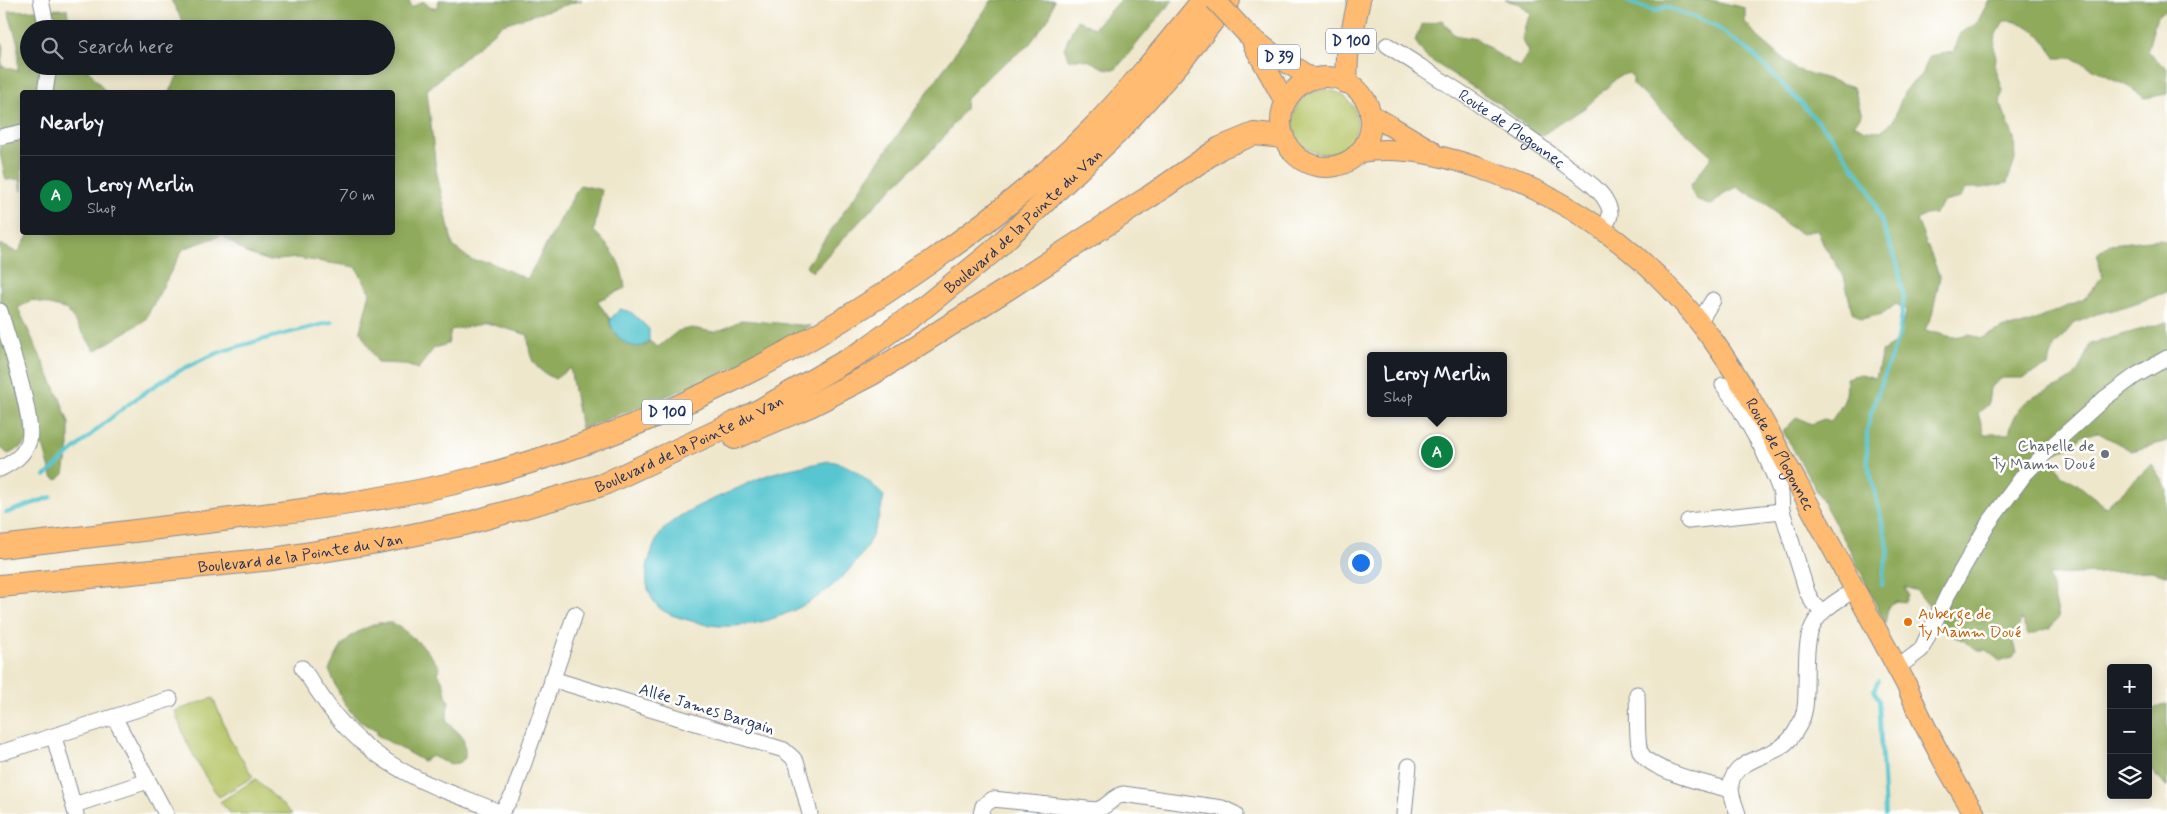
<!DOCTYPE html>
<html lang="en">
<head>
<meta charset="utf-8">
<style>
	body { margin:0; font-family:Mynerve,sans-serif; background:#20242c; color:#f1f3f6 }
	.controls { position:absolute; right:15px; bottom:15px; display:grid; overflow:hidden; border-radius:5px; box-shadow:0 2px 12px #0003 }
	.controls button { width:45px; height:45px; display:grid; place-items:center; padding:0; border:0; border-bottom:1px solid #363941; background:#171b24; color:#f1f3f6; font:25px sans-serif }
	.you { position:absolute; left:1360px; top:562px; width:18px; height:18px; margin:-12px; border:4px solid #fff; border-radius:50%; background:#1a73e8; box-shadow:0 0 0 8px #1a73e833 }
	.badge { display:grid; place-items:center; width:32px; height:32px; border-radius:50%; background:#0b8043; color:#fff; font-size:16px; font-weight:700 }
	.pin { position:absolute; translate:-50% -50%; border:2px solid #fff; box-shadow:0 1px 5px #0006 }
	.popup { position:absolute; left:1367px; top:352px; width:140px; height:65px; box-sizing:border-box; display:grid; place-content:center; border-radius:5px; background:#171b24; filter:drop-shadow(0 1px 4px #0005); font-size:16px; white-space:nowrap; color:#9ea1a6 }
	.popup b { font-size:19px; color:#f1f3f6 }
	.popup::after { content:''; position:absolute; left:50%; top:100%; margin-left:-10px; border:10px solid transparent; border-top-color:#171b24 }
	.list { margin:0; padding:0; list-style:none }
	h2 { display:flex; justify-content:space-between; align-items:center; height:65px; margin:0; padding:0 20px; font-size:21px }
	h2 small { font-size:16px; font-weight:400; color:#9ea1a6 }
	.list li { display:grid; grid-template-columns:32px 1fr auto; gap:15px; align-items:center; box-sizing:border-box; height:80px; padding:0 20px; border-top:1px solid #363941 }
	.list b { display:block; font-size:19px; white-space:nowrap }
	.list p { margin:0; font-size:16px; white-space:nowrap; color:#9ea1a6 }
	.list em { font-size:16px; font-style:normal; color:#9ea1a6 }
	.icon { flex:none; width:28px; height:28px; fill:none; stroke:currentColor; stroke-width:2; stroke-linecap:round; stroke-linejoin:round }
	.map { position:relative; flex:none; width:2167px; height:814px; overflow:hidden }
	.search { position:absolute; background:#171b24; box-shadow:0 2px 12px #0003; left:20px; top:20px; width:375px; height:55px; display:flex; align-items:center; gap:12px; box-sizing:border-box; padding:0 18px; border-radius:28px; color:#9ea1a6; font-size:19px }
	.panel { position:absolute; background:#171b24; box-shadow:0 2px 12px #0003; left:20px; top:90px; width:375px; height:145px; border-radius:5px }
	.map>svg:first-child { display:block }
	.green { fill:#b6c466; stroke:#687a62 }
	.forest { fill:#90aa5b; stroke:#566c5c }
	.water { fill:#59c6d0; stroke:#3a7a97 }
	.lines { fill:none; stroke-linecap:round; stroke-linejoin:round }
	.stream { stroke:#59c6d0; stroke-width:4 }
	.minor-casing { stroke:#858b95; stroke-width:17 }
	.major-casing { stroke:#858b95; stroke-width:22 }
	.highway-casing { stroke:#858b95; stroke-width:24 }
	.minor { stroke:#fff; stroke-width:15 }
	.major { stroke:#febb71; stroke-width:20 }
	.highway { stroke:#febb71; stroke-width:22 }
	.major-bridge-casing { stroke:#858b95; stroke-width:22; stroke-linecap:butt }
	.major-bridge { stroke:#febb71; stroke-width:20 }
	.worship-dot { fill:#6b7280; stroke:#fff; stroke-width:2 }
	.food-dot { fill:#e8710a; stroke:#fff; stroke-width:2 }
	.labels { text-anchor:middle; stroke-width:5; stroke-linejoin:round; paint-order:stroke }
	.shield { fill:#fff; stroke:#5f6d8e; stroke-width:1 }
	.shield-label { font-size:15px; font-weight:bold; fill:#1b2f5e }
	.street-label { font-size:16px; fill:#1b2f5e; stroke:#fff }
	.worship-label { font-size:16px; fill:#5b616d; stroke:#fff; text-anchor:end }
	.food-label { font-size:16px; fill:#c56008; stroke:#fff; text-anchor:start }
</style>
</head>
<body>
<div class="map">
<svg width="2167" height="814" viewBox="0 0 2167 814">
	<rect width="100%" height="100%" fill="#fff"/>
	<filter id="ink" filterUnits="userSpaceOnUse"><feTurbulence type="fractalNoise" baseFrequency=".02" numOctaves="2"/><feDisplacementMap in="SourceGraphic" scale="10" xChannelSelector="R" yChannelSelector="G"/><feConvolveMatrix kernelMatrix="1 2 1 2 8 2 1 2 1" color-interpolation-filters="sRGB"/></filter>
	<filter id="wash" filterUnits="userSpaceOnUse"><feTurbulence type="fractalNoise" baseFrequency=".0096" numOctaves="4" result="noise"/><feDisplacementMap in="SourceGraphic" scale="20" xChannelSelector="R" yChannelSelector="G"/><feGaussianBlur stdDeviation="1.12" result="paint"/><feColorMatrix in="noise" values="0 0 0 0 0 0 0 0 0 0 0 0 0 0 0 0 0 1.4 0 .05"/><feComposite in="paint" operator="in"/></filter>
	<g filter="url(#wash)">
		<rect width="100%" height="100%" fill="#efe7cc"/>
		<g class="green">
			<circle cx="1325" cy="122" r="32"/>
			<path d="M213 698 231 741 253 777 219 797C200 771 185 742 175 711Z"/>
			<path d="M256 779 292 814H231L220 802Z"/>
		</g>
		<g class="forest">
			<path d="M171 0H409L411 8 423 1 431 8 438 7 439 0H582L503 24 427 90 436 170 453 246 471 260 489 262 527 279 580 185 602 190 594 231C613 251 621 259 625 288L597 301 610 319V326L645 346 649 341 658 347 678 331 692 328 714 332 726 328 741 320 811 326C739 370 659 400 581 429L570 368 555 379C533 368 529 360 528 335L487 323 451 330 448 344 434 348 418 369 403 364 378 363 360 331 370 293 356 267 297 258 269 261 246 253 222 235 183 249 145 320 95 351 67 310 32 300 18 308 61 401 69 423V446L64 474 58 480 52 477 44 448 34 437 17 450 8 454 0 447V244L18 253 30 232H392V92H170L182 66H386V29H187Z"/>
			<path d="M992 0H1054L1050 16 1029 45 994 71 966 99 965 109 939 143 880 200 812 272 806 266Z"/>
			<path d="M1120 0H1173L1116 69C1095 71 1095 55 1069 60L1064 48 1077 20 1094 28Z"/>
			<path d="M1505 0H1711L1745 8V22L1758 37 1795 69 1854 87 1862 116 1854 124 1865 130 1881 131 1893 121 1905 90 1923 73 1929 56 1953 52 1961 33 1977 23 1989 0H2167V8L2157 16 2147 52 2167 68V94L2145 98 2129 87 2072 58H2055C2044 37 2030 20 2004 21L1996 34 1994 50 1996 58 1995 66 2003 90 2000 102 2014 138 2015 160 2007 183 1982 188H1967L1960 198 1944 202 1934 214 1925 215 1917 220 1940 277 1932 315 1925 330 1952 337 1969 335 1982 338 2004 327 2021 326 2084 299 2102 277 2097 254 2110 244 2160 239 2167 242V292L2127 306 2097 314 2073 324 2054 347 2048 366 2022 378H2002L1990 388 1988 405 1978 413 1984 434H2009C2019 390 2042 399 2073 378 2079 374 2086 352 2090 344L2167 322V441L2132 451 2097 432 2083 436 2068 448 2049 455 2053 458 2061 475 2076 483 2106 507 2152 464 2167 488V575L2151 571 2049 575 2059 617 2050 628 2028 635 2021 619 2019 626 2014 630 2012 640 2017 652 2013 658 2000 661 1986 650H1976L1965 641 1952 636 1917 591 1905 587 1908 595 1905 602 1896 601 1889 605 1885 623 1850 550 1783 431 1797 417 1811 424 1824 419 1831 421C1842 405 1849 398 1846 378L1861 374 1876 378 1882 351 1897 342 1907 310 1896 304 1883 314 1861 319 1852 312 1844 276 1823 244 1817 229 1802 234 1785 224 1769 206 1738 187 1726 192 1712 205C1699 203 1694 200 1690 186L1712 156 1633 85V78L1629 73 1619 76 1586 107 1539 137 1501 105 1426 57 1415 41 1421 25 1442 20 1454 35 1477 39 1496 53 1519 67 1529 52 1522 39 1525 26 1531 15 1520 4Z"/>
			<path d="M67 9 70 29H29V66H85L106 92H22V191L20 179 6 180 0 154V44H3L1 66 18 71V44L8 11Z"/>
			<path d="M378 623H393L406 632 424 647 440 668 438 674C447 685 443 691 449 702L447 711V722C463 737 465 734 465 758 454 769 444 762 432 756L423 761 377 735V730C349 721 340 695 329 670 344 640 345 636 378 623Z"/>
			<path d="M2167 704V787L2152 772 2148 755V713L2160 705Z"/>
		</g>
		<g class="water">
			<path d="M620 309 631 312 649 329V341C635 357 611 336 610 319Z"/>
			<path d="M829 461C853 464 867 480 884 496 880 515 875 533 865 549 832 602 756 639 695 622 682 618 663 615 655 603 646 591 645 577 648 563 652 550 656 537 666 527 681 513 700 505 718 497 735 490 753 480 770 474 790 468 810 465 829 461Z"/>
		</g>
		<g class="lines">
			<g class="stream">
				<path d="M1624 0 1654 11 1667 7 1714 25 1752 53 1830 134 1869 189 1898 266 1904 298 1899 334 1871 413 1867 431V460L1889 551 1883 571 1882 585"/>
				<path d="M45 476C95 430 153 377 218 353 255 340 294 332 332 322"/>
				<path d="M6 513 51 497"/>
				<path d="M1878 681 1874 690 1879 700 1885 814"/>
			</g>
		</g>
	</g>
	<g filter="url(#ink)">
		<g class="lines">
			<defs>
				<g id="minor">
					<path d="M41 0 47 29"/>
					<path id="s1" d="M1387 45C1447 84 1507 121 1564 164 1578 175 1601 188 1608 205 1613 215 1608 221 1603 229"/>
					<path d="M45 92 49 66"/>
					<path d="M0 137 22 132"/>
					<path d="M0 311C7 336 35 419 29 441 24 456 13 462 0 469"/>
					<path d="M1699 322 1713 300"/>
					<path d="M1723 385 1737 404 1762 448 1776 480 1781 493 1782 511 1807 592 1813 603 1822 611"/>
					<path d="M1688 521 1782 511"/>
					<path d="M302 668C313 683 323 700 335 715 362 748 401 773 440 789 461 797 481 804 501 813"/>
					<path d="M1897 668 1921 650 1948 594 1988 524 2024 475 2055 443 2105 398 2135 376 2167 358"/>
					<path d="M552 679 784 750 793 758 797 764 810 814"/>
					<path d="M1637 694C1638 709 1636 739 1640 751 1648 771 1711 785 1731 790"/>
					<path d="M114 717 166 814"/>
					<path d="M54 737 76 814"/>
					<path d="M0 753 170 699"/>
					<path d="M74 805 148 781"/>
					<path d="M500 814 513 795 575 614"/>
					<path d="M981 814 983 806 993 799 1096 810C1107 808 1112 797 1123 794L1222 808 1235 814"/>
					<path d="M1404 814 1409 766"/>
					<path d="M1738 814C1735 805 1730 794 1731 784 1733 762 1766 757 1781 747 1788 742 1794 735 1798 727 1806 714 1806 701 1806 686 1807 632 1804 618 1855 590"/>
				</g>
				<g id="major">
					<path d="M1247 34 1273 54 1313 79"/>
					<path d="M1253 44 1285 102"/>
					<circle cx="1326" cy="122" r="45"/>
					<path d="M1370 114 1431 150"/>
					<path id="s2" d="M1359 152C1406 145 1450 157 1494 173 1584 205 1659 265 1714 342 1747 388 1773 440 1801 490 1836 555 1871 619 1906 684 1926 732 1947 770 1975 814"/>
				</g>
				<g id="highway">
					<path d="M1346 82 1347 56 1359 0"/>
					<path d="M735 438 810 406 872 374 1009 288 1149 197 1220 148 1254 134 1283 137"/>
					<path d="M0 547C80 538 159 528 239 518 318 508 398 498 475 478 640 434 793 359 932 261 988 222 1042 179 1091 130 1131 89 1167 44 1203 0"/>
					<path id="s3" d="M0 586 273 559 378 542 465 524 602 485 724 428 762 409 863 351 927 305 992 252 1117 133 1182 60 1229 0"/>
				</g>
			</defs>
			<use href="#minor" class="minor-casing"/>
			<use href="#major" class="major-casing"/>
			<use href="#highway" class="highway-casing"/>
			<use href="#minor" class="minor"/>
			<use href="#major" class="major"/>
			<use href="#highway" class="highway"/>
			<defs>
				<path id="major-bridge" d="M1215 0 1247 34"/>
			</defs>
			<use href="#major-bridge" class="major-bridge-casing"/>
			<use href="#major-bridge" class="major-bridge"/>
		</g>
	</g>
	<circle class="worship-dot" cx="2105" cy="454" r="5"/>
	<circle class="food-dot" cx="1908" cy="622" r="5"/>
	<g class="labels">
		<g class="shield">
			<rect x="1326" y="28.5" width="50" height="25" rx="4"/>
			<rect x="1258" y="44.5" width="42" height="25" rx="4"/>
			<rect x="642" y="399.5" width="50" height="25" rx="4"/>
		</g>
		<g class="shield-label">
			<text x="1351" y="46">D 100</text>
			<text x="1279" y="62">D 39</text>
			<text x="667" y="417">D 100</text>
		</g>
		<g class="street-label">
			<text dy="6" stroke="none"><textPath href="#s1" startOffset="150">Route de Plogonnec</textPath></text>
			<text dy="6" stroke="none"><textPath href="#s3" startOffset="1112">Boulevard de la Pointe du Van</textPath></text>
			<text dy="6" stroke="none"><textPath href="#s3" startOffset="708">Boulevard de la Pointe du Van</textPath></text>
			<text dy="6" stroke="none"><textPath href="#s2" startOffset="550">Route de Plogonnec</textPath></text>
			<text dy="6" stroke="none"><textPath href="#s3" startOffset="302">Boulevard de la Pointe du Van</textPath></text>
			<text transform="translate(707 708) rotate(17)" y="6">Allée James Bargain</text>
		</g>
		<g class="worship-label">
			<text x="2095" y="451">Chapelle de<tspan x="2095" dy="18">Ty Mamm Doué</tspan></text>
		</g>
		<g class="food-label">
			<text x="1918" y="619">Auberge de<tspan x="1918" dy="18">Ty Mamm Doué</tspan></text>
		</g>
	</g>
</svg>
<div class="controls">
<button>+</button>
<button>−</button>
<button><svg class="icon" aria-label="layers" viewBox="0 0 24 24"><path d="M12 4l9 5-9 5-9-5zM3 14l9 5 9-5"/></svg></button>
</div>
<div class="you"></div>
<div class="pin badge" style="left:1437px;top:452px">A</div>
<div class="popup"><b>Leroy Merlin</b>Shop</div>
<div class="search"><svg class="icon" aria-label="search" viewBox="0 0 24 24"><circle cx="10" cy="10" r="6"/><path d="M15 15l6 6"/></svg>Search here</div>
<section class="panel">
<h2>Nearby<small></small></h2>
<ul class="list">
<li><span class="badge">A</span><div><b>Leroy Merlin</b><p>Shop</p></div><em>70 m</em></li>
</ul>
</section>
</div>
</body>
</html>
